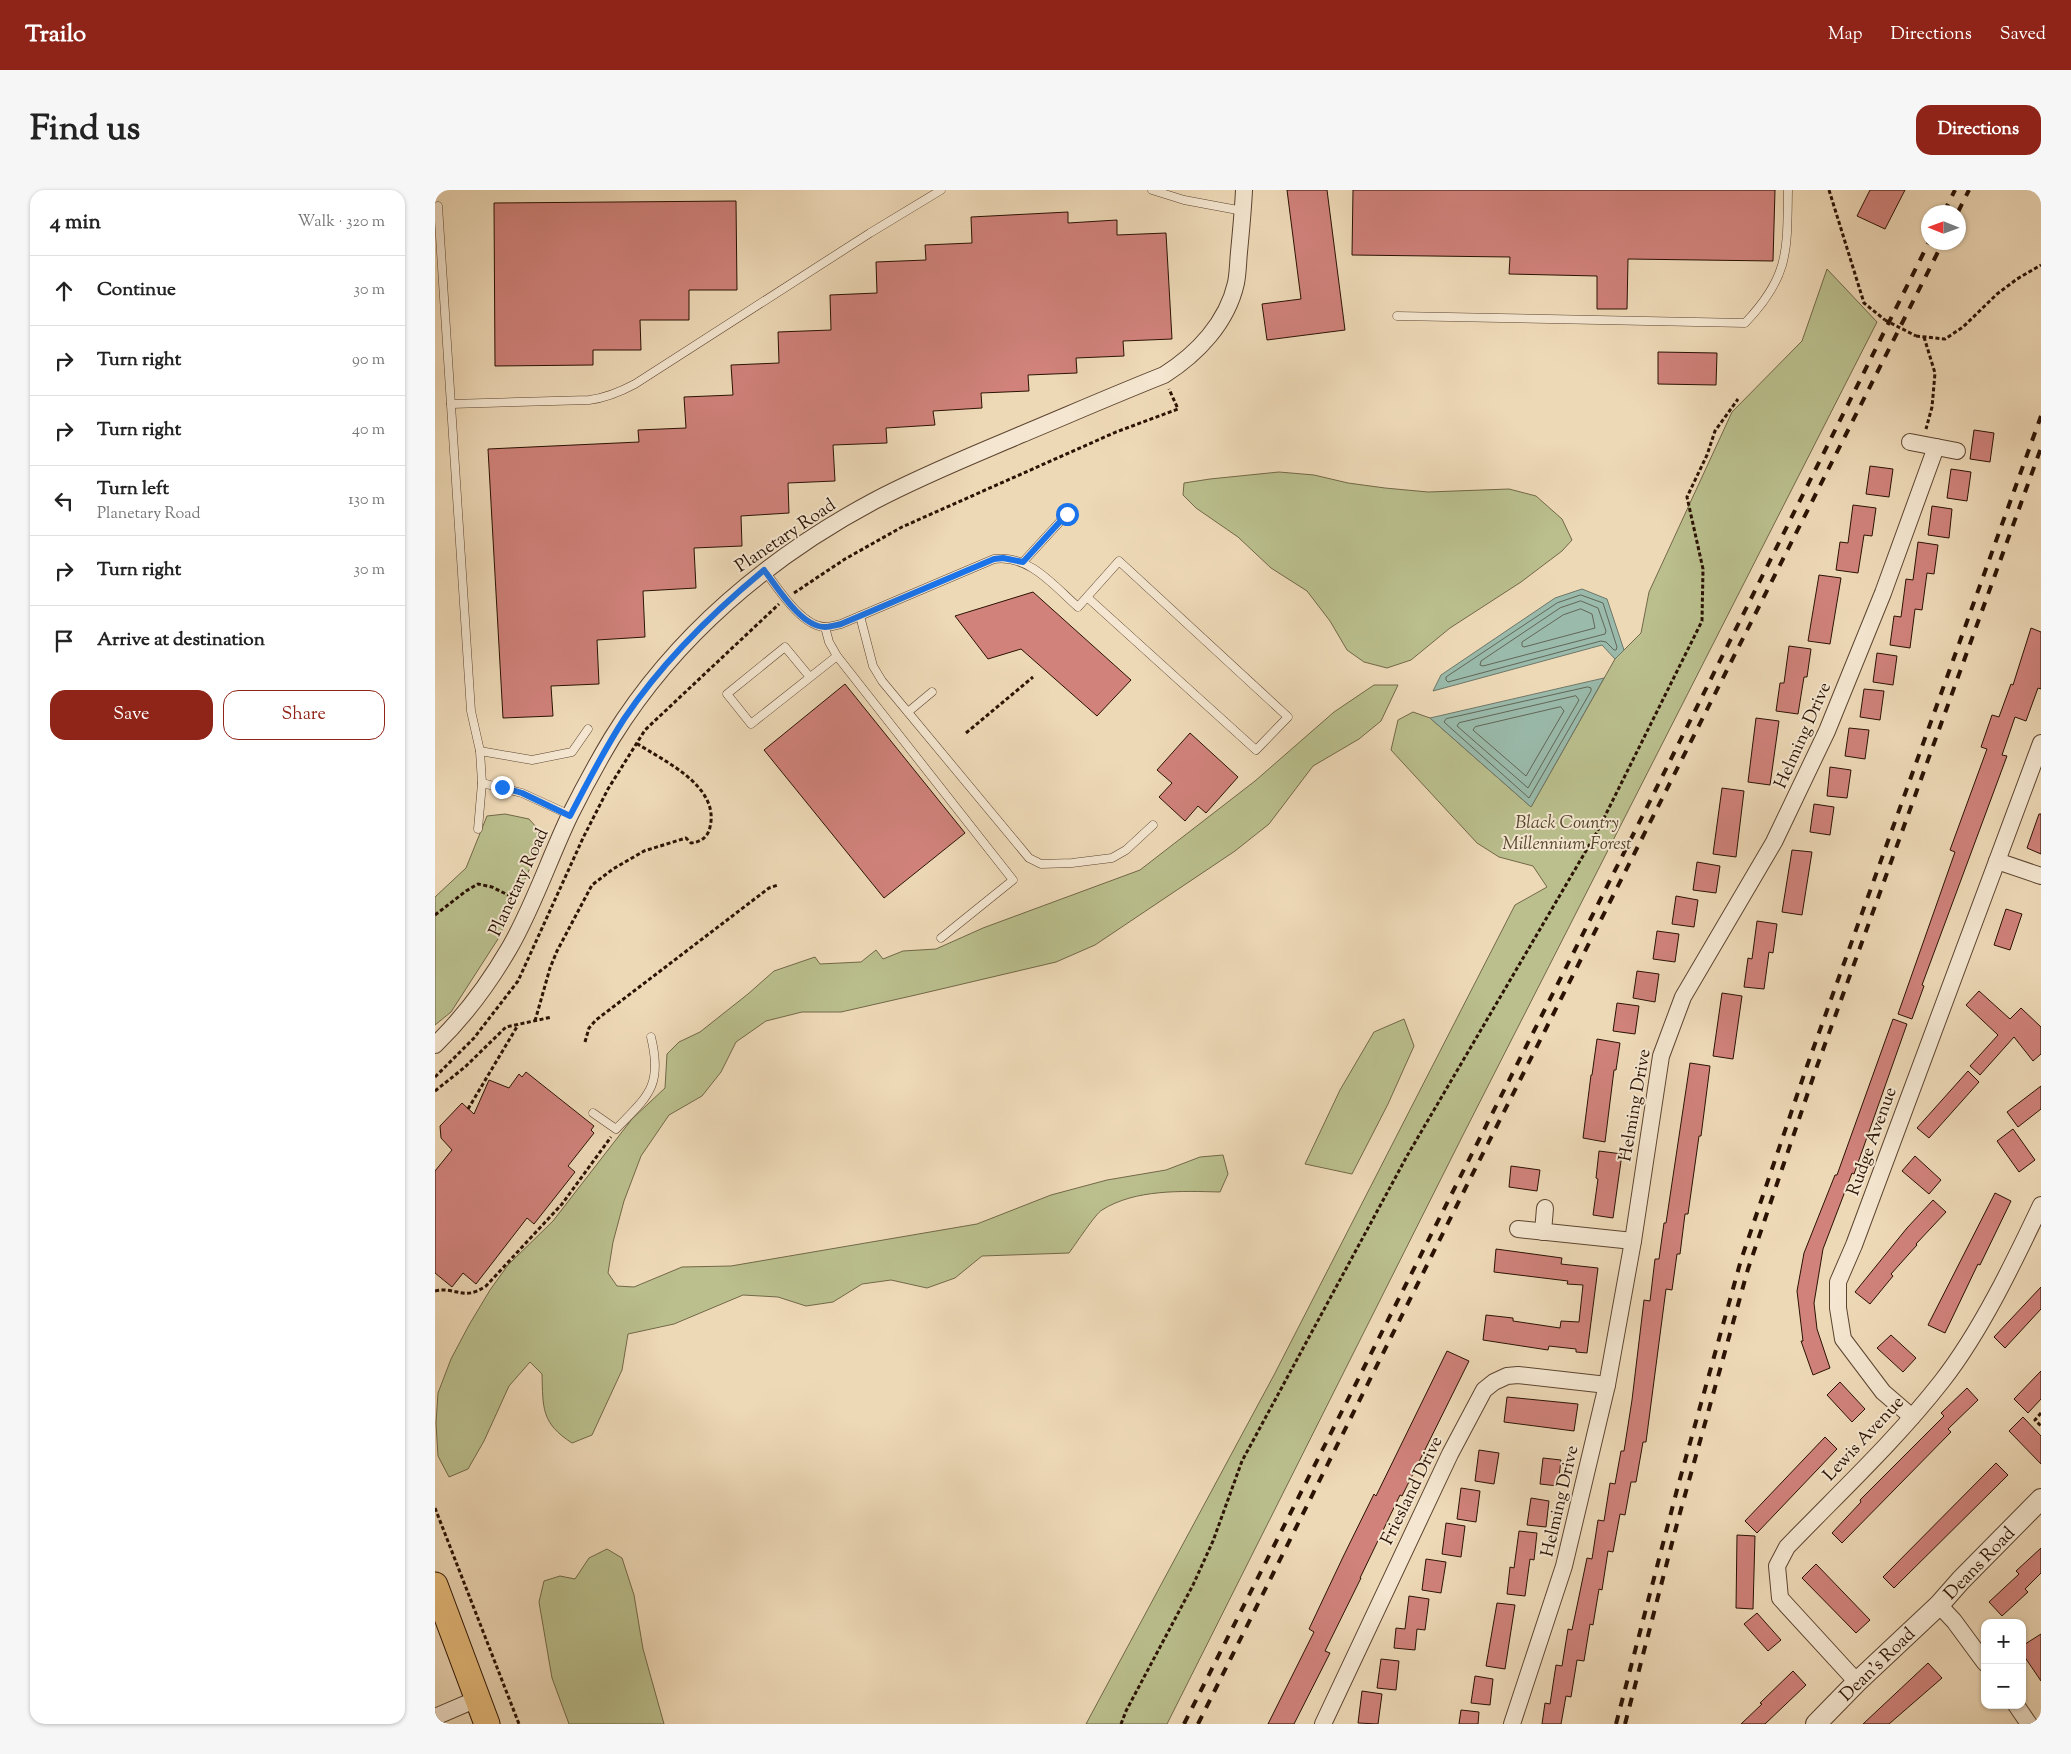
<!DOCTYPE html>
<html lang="en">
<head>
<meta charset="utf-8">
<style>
	body { margin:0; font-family:"Sorts Mill Goudy",serif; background:#f6f6f6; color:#222 }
	.controls { position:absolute; right:15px; bottom:15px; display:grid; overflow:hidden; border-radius:10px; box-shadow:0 1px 4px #0004 }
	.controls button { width:45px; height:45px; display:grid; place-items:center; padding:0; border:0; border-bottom:1px solid #e0e0e0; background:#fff; color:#222; font:25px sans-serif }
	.compass { position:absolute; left:1486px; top:15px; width:45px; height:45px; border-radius:50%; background:#fff; box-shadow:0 1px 4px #0004; rotate:271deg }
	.stop { position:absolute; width:15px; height:15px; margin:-11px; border:4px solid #1a73e8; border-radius:50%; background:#fff }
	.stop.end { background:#1a73e8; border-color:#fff; box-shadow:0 1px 5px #0008 }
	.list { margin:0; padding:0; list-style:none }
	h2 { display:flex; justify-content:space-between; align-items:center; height:65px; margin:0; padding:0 20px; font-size:21px }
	h2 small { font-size:16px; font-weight:400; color:#767676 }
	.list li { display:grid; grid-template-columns:32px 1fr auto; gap:15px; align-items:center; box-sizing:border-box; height:70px; padding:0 20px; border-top:1px solid #e0e0e0 }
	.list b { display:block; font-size:19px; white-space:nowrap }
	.list p { margin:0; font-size:16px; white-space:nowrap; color:#767676 }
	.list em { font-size:16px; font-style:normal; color:#767676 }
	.actions { display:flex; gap:10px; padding:15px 20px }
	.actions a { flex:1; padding:11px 0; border:1px solid #8f2418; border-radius:15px; text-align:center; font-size:18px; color:#8f2418 }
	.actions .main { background:#8f2418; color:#fff }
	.icon { flex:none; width:28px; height:28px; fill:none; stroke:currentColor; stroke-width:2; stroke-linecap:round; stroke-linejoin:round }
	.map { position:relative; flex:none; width:1606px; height:1534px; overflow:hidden; border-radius:15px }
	header { display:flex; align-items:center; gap:30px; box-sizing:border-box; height:70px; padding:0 25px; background:#8f2418; color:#fff }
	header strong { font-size:24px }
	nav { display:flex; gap:28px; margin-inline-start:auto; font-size:18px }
	.intro { display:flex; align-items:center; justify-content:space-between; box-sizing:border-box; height:120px; padding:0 30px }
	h1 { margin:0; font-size:35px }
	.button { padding:12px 22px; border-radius:15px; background:#8f2418; color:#fff; font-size:18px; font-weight:700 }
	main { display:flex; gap:30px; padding:0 30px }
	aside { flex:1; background:#fff; border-radius:15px; box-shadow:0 1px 4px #0004 }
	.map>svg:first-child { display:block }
	.green { fill:#babf8d; stroke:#726848 }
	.water { fill:#9abaab; stroke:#6e7768 }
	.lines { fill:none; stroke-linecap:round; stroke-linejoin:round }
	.shore { stroke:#626657; stroke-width:1 }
	.building { fill:#d0827b; stroke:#2b1203 }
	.service-casing { stroke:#5c4430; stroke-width:9 }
	.minor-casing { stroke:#5c4430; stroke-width:18 }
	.tertiary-casing { stroke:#5c4430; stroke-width:22 }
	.primary-casing { stroke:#2b1203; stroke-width:27 }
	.path { stroke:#2b1203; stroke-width:3; stroke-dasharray:4 2.5; stroke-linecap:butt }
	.service { stroke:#f4e6d0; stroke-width:8 }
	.minor { stroke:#f4e6d0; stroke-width:16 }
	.tertiary { stroke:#f4e6d0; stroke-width:20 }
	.primary { stroke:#e7bc7c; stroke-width:25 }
	.rail { stroke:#2b1203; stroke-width:4; stroke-dasharray:9 9; stroke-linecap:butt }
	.path-bridge { stroke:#2b1203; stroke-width:3; stroke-dasharray:4 2.5; stroke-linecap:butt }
	.route { stroke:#1a73e8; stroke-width:6 }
	.labels { text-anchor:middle; stroke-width:4; stroke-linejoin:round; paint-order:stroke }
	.street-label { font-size:18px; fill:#2b1203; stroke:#f4e6d0 }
	.park-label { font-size:18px; font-style:italic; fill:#56462c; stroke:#f4e6d0 }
</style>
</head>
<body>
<header>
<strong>Trailo</strong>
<nav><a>Map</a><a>Directions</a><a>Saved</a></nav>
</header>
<div class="intro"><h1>Find us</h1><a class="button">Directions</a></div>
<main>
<aside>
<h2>4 min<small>Walk · 320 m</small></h2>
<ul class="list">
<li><svg class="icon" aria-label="ahead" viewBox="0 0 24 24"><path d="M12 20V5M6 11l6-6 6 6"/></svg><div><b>Continue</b></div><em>30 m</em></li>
<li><svg class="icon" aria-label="right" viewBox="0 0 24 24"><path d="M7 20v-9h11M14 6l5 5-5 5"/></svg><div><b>Turn right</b></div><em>90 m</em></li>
<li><svg class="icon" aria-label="right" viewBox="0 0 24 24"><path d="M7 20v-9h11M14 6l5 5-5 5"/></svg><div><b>Turn right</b></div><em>40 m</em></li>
<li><svg class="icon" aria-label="left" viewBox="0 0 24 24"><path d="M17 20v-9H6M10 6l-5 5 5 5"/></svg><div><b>Turn left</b><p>Planetary Road</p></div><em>130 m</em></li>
<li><svg class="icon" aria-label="right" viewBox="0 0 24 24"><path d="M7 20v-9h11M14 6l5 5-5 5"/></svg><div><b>Turn right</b></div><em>30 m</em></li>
<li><svg class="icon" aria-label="arrive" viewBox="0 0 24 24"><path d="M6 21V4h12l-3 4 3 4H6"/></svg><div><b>Arrive at destination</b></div></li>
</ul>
<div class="actions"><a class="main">Save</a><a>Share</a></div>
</aside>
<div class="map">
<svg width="1606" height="1534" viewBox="0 0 1606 1534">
	<rect width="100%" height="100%" fill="#eed9b7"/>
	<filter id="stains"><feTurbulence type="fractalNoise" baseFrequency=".004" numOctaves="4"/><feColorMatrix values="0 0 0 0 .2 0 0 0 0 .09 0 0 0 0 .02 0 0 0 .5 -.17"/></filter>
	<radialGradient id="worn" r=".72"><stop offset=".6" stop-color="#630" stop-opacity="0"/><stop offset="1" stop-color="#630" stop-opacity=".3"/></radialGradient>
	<g class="green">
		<path d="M1392 79 1442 132 1027 947 732 1534H651L839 1185 1080 715 1112 697 1098 676 1064 667 1042 653 956 560 963 530 978 522 995 528 1096 617 1180 469 1206 443 1214 402 1297 222 1367 151Z"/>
		<path d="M844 282 879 285 913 293 950 298 993 302 1074 299 1101 306 1127 329 1137 350 1127 361 1086 392 1015 438 976 470 952 478 929 472 912 460 895 431 872 401 836 378 803 347 761 318 748 305 749 293 775 289Z"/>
		<path d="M939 495H963L946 531 924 549 878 576 834 634 800 661 660 755 621 772 485 804 406 822H367L331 831 301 852 286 882 267 906 234 925 206 966 189 1011 178 1052 173 1083 182 1096 199 1097 247 1077 296 1076 542 1034 616 1005 672 990 731 980 765 967 788 965 793 984 785 1002C747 1001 700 999 667 1020 661 1023 640 1055 634 1063L547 1066 520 1088 492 1098 456 1090 427 1094 398 1112 371 1116 343 1107 308 1105 239 1134 193 1144 187 1180 157 1245 137 1253C106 1233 108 1218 107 1184L95 1172 74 1196 49 1251 33 1279 14 1287 3 1266 1 1233 3 1203 16 1169 34 1135 55 1100 73 1075 118 1031 197 929 230 898 232 864 244 852 265 842 313 804 339 781 380 767 385 774 426 772 441 760 448 769 468 761 501 759 548 738 705 680 820 591 899 522Z"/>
		<path d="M70 624 94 629 103 639 104 658 63 749 16 822 0 835V707L31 678 52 626Z"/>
		<path d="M969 829 979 856 953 914 917 984 870 974 905 900 939 842Z"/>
		<path d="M172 1359 187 1368 199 1405 208 1459 229 1534H134L117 1488 104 1412 109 1391 125 1386 140 1389 154 1368Z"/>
	</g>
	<g class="water">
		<path d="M1147 399 1172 409 1189 460 1180 469 1167 455 998 501 1006 485 1120 408Z"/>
		<path d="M1169 488 1096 617 995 528Z"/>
	</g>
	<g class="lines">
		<g class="shore">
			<path d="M1146 405 1168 413 1182 457 1181 460H1179L1171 452 1166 451 1013 492 1011 490V487L1122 413Z"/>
			<path d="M1146 411 1163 418 1171 441 1170 444 1048 476 1045 475 1046 471 1125 418Z"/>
			<path d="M1146 419 1157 424 1160 438 1089 457 1087 456V452L1128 425Z"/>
			<path d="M1153 497 1156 498V501L1094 608 1009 532 1011 529Z"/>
			<path d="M1141 506 1144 510 1093 598 1022 536 1024 533Z"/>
			<path d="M1126 517 1129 521 1091 586 1038 540 1040 537Z"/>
		</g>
	</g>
	<g class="building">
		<path d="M852 0H892L910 140 832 150 827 114 866 109Z"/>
		<path d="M918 0H1340L1338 71 1193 69 1192 119H1162V86L1074 84 1075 67 917 65Z"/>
		<path d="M1435 0H1470L1450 39 1422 26Z"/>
		<path d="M301 11 302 100H254V130H205L206 160H158V175L60 176 59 13Z"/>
		<path d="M633 22V33L682 30V45L731 43 737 149 688 151 689 166 641 168 642 183 593 185 594 201 546 203 547 218 498 221 500 235 451 238 452 253 398 255 400 291 353 293 354 323 306 326 307 356 259 358 261 398 208 401 210 447 162 450 164 494 116 496 118 526 68 528 53 259 204 252 203 240 251 238 249 207 298 205 296 175 344 173 343 142 396 140 395 105 442 103 441 72 491 70 490 55 537 53 536 27Z"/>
		<path d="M1223 162 1282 163 1281 195 1223 194Z"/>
		<path d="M1539 240 1559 243 1555 272 1535 269Z"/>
		<path d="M1435 276 1458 279 1454 307 1431 304Z"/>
		<path d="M1516 279 1536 282 1532 311 1512 308Z"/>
		<path d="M1418 315 1441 318 1437 346 1429 345 1423 383 1401 380 1405 352 1413 353Z"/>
		<path d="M1497 316 1517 319 1514 348 1493 345Z"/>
		<path d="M1483 352 1503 355 1499 384 1492 383 1487 420 1480 419 1475 458 1455 455 1459 426 1466 427 1471 389 1478 390Z"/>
		<path d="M1384 385 1406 388 1395 454 1373 451Z"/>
		<path d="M598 402 696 490 662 526 586 459 553 469 520 426Z"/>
		<path d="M1596 438 1606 442V499L1603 498 1591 531 1580 527 1567 565 1572 566 1487 795 1489 796 1477 829 1463 824 1520 662 1515 660 1552 559 1546 557 1557 525 1564 527 1576 494 1578 495Z"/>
		<path d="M1354 456 1376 459 1372 487H1369L1363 524 1341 521 1345 493H1349Z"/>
		<path d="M1442 463 1462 466 1458 495 1438 492Z"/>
		<path d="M410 494 530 643 449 708 329 560Z"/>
		<path d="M1429 499 1449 501 1445 530 1425 527Z"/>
		<path d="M1321 528 1344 531 1335 595 1313 592Z"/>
		<path d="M1414 538 1434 540 1430 569 1410 566Z"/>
		<path d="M755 543 803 587 771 623 763 616 750 631 724 607 737 593 722 580Z"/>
		<path d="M1395 577 1416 580 1412 608 1392 606Z"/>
		<path d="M1287 598 1309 601 1301 667 1278 664Z"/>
		<path d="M1379 614 1399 617 1395 645 1375 642Z"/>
		<path d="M1604 624H1606V664L1592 658Z"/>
		<path d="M1357 660 1377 662 1367 725 1347 722Z"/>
		<path d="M1262 672 1285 676 1281 703 1258 700Z"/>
		<path d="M1241 706 1263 710 1259 737 1237 734Z"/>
		<path d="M1571 719 1587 724 1575 760 1559 755Z"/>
		<path d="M1322 731 1342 734 1338 763 1334 762 1329 799 1309 797 1313 768 1317 769Z"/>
		<path d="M1222 741 1244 744 1240 772 1218 769Z"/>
		<path d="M1202 781 1224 784 1220 812 1198 808Z"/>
		<path d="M1544 801 1575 829 1586 818 1606 837V864L1598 871 1579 847 1545 885 1535 876 1563 845 1531 815Z"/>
		<path d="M1287 803 1307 806 1298 869 1278 866Z"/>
		<path d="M1182 813 1204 816 1200 844 1178 841Z"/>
		<path d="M1458 829 1472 834 1419 984 1417 983 1388 1059 1379 1113 1382 1139 1395 1178 1378 1185 1366 1151H1368L1362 1101 1369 1063 1400 985H1402Z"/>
		<path d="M1162 849 1185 853 1181 880H1179L1170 952 1148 948 1156 885H1157Z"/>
		<path d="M1255 873 1275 876 1266 946H1264L1253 1024H1250L1245 1064H1242L1237 1100 1231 1099 1211 1252H1208L1201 1292H1196L1190 1325 1185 1324 1178 1362 1173 1361 1167 1400 1164 1399 1158 1435 1155 1434 1149 1471 1142 1470 1136 1507 1131 1506 1126 1534H1107L1110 1513 1115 1514 1121 1475 1127 1476 1133 1439 1137 1440 1152 1368 1157 1369 1163 1330 1169 1331 1175 1293 1180 1294 1186 1261H1189L1197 1210 1209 1110 1215 1111 1220 1069H1224L1229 1033H1231Z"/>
		<path d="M1533 881 1544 892 1494 948 1482 938Z"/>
		<path d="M91 882 159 936 156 940 159 943 133 976 140 982 99 1034 92 1028 41 1094 28 1083 17 1097 0 1083V981L17 960 6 948 5 936 27 913 39 924 54 890 74 898 84 884 87 887Z"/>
		<path d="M1606 896V919L1583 937 1572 922Z"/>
		<path d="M1578 939 1600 970 1584 982 1562 951Z"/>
		<path d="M1164 961 1187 964 1178 1028 1158 1025 1163 989 1161 988Z"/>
		<path d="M1480 966 1506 990 1494 1004 1467 981Z"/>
		<path d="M1076 976 1105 980 1102 1001 1074 997Z"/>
		<path d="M1560 1003 1576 1011 1545 1075 1543 1074 1510 1143 1493 1135Z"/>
		<path d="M1498 1010 1511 1022 1481 1054 1482 1055 1456 1084 1458 1086 1435 1114 1420 1102 1472 1038Z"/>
		<path d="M1061 1059 1127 1068 1126 1074 1163 1078 1152 1163 1141 1162V1159L1114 1156 1113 1160 1048 1150 1051 1125 1078 1128V1131L1125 1138 1126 1131 1144 1132 1148 1095 1132 1094 1133 1091 1059 1082Z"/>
		<path d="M1606 1097V1119L1570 1158 1559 1147Z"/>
		<path d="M1456 1145 1481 1168 1468 1182 1442 1158Z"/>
		<path d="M1012 1161 1034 1171 967 1306 965 1305 925 1388H926L890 1461 895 1463 859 1534H833L879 1442 874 1439 908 1367 939 1304 941 1306Z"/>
		<path d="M1606 1181V1209L1593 1223 1579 1209Z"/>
		<path d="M1405 1192 1430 1219 1417 1232 1392 1205Z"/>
		<path d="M1532 1198 1543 1210 1513 1239 1516 1242 1407 1353 1397 1343 1426 1312 1425 1310 1509 1226 1506 1223Z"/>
		<path d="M1072 1207 1143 1214 1139 1241 1069 1232Z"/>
		<path d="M1588 1227 1606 1246V1274L1574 1241Z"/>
		<path d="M1390 1247 1402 1259 1322 1343 1310 1331Z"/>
		<path d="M1044 1260 1064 1263 1059 1294 1040 1291Z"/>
		<path d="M1108 1268 1126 1270 1123 1296 1105 1294Z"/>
		<path d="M1561 1273 1573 1285 1459 1398 1448 1387Z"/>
		<path d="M1026 1298 1045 1301 1041 1332 1022 1329Z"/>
		<path d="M1096 1308 1114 1311 1111 1337 1092 1335Z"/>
		<path d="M1011 1333 1030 1336 1026 1367 1007 1364Z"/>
		<path d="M1084 1341 1102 1343 1099 1370 1095 1369 1090 1406 1072 1404 1075 1377 1079 1378Z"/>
		<path d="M1302 1345 1320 1346 1318 1419 1301 1418Z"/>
		<path d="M1606 1358V1383L1590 1399 1593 1402 1567 1426 1554 1412 1584 1384 1581 1381Z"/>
		<path d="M991 1369 1011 1372 1006 1403 987 1400Z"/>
		<path d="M1381 1374 1435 1430 1421 1443 1367 1388Z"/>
		<path d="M974 1406 994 1409 990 1440 982 1439 980 1460 959 1458 961 1438 970 1439Z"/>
		<path d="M1062 1413 1080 1415 1070 1479 1051 1476Z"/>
		<path d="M1322 1423 1346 1450 1333 1461 1309 1434Z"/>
		<path d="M1606 1444V1491L1587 1463V1456Z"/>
		<path d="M946 1469 964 1471 961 1500 942 1498Z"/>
		<path d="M1493 1473 1507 1488 1454 1534H1428Z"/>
		<path d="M1358 1481 1371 1495 1330 1534H1306L1327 1514 1325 1513Z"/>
		<path d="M1040 1486 1058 1489 1055 1515 1036 1513Z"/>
		<path d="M927 1501 947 1504 943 1534 923 1533Z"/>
		<path d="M1026 1520 1044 1522 1043 1534H1024Z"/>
	</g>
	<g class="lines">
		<defs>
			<g id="service">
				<path d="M717 0 749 10 808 21"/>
				<path d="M3 16 36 521 45 561 47 593 43 639"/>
				<path d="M962 126 1310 133C1355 86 1352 60 1353 0"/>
				<path d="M16 214 154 210C171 208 185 202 200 194L435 43 506 0"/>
				<path d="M588 372 632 324"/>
				<path d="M329 380C343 398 366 436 390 437 395 437 401 435 406 434L559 369C594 364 619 396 643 417L684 371 853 527 821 560 652 407"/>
				<path d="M425 426 438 476 447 491 594 668 606 674 637 673 677 668 691 660 718 635"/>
				<path d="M390 437 394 452 402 466 578 690 506 748"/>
				<path d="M374 486 350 457 292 504 316 534 402 466"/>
				<path d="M473 522 497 502"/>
				<path d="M45 561 97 570 137 562 153 539"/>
				<path d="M47 593 87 603 135 625"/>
				<path d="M158 923 181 939C213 906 228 896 216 847"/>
			</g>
			<g id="minor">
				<path d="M1475 252 1522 261"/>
				<path d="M1562 671 1606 686"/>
				<path d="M0 855C31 825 53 795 75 757 99 715 114 669 135 625 148 599 162 573 177 548 240 446 334 367 439 311 486 286 536 266 585 245 633 225 681 204 729 185 762 164 792 133 801 93 803 83 803 72 804 62 806 41 808 21 809 0"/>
				<path d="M1083 1039 1198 1051"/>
				<path d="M1108 1042 1110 1018"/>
				<path d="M1477 1227 1448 1202 1408 1149 1403 1118V1092L1419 1055 1606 553"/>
				<path d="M1504 1415 1519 1431 1550 1473"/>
				<path d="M1422 1492 1345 1408 1342 1376 1352 1357C1404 1303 1461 1250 1507 1191 1546 1141 1579 1072 1606 1015"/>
				<path d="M1581 1515 1594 1534"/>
				<path d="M0 1527 42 1509"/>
				<path d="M888 1534 1015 1264 1049 1200 1059 1192 1072 1186 1083 1185 1172 1195"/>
				<path d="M1077 1534 1129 1376 1172 1195 1198 1051 1226 866 1248 807 1339 652 1392 541 1448 403 1501 257"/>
			</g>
			<path id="tertiary" d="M1381 1534 1422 1492 1504 1415 1526 1390 1606 1309"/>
			<path id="primary" d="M0 1395 52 1534"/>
		</defs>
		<use href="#service" class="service-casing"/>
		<use href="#minor" class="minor-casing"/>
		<use href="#tertiary" class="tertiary-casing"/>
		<use href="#primary" class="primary-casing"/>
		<g class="path">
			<path d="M1394 0 1429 113 1450 130"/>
			<path d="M1481 146 1510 149 1528 137 1562 104 1582 89 1606 75"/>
			<path d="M1489 147 1500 183 1497 217 1491 239"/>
			<path d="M359 403 410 369 467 337 681 242 743 219 734 199"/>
			<path d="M531 543 598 487"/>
			<path d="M0 725 31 701 43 694 57 697 83 710"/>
			<path d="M100 831 115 778 122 761 157 695 178 679 209 661 251 648 256 653C266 652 273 647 275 637 285 596 229 571 201 553"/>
			<path d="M150 852 154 838 161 830 334 698 343 695"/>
			<path d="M0 887 39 848 83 791 148 648 173 599 210 540 344 414"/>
			<path d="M0 901 30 877 71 837 117 827"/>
			<path d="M33 919 83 835"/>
			<path d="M0 1101C21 1096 28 1112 51 1096L127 1014 176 947"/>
			<path d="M1606 1223 1600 1230 1606 1236"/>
			<path d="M0 1318 84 1534"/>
			<path d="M686 1534 691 1521 758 1395 778 1351 807 1271 972 966 1162 642 1267 431 1268 379 1252 307 1272 265 1280 241 1303 209"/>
		</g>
		<use href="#service" class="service"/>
		<use href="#minor" class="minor"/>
		<use href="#tertiary" class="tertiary"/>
		<use href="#primary" class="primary"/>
		<g class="rail">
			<path d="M1509 22 1520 0"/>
			<path d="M1523 22 1534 0"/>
			<path d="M749 1534 1209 623 1494 52"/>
			<path d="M763 1534 1031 997 1508 52"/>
			<path d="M1181 1534 1243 1296 1306 1070 1372 876 1606 226"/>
			<path d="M1190 1534 1243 1330 1313 1079 1381 879 1606 258"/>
		</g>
		<path class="path-bridge" d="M1450 130 1481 146"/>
	</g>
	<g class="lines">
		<path class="route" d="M67 597 87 603 135 626C152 593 169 560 189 529 227 472 276 424 329 380 343 398 366 437 390 437 395 437 401 435 406 434L559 369 568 368 588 372 632 324"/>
	</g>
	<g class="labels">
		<g class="street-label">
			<text transform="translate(350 345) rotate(-34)" y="6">Planetary Road</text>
			<text transform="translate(1367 545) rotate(-66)" y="6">Helming Drive</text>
			<text transform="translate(83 692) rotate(-65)" y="6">Planetary Road</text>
			<text transform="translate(1199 915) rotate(-80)" y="6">Helming Drive</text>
			<text transform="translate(1436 951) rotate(-70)" y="6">Rudge Avenue</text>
			<text transform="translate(1428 1248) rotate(-47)" y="6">Lewis Avenue</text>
			<text transform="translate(976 1300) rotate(-64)" y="6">Friesland Drive</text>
			<text transform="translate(1124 1311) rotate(-77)" y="6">Helming Drive</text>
			<text transform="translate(1544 1373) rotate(-46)" y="6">Deans Road</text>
			<text transform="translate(1442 1474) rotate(-44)" y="6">Dean's Road</text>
		</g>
		<g class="park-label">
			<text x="1132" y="638">Black Country<tspan x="1132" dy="21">Millennium Forest</tspan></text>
		</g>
	</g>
	<rect width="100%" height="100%" filter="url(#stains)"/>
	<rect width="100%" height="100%" fill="url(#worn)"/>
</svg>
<div class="controls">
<button>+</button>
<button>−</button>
</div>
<svg class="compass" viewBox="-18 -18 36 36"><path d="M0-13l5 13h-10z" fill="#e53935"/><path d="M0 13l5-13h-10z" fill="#767676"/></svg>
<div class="stop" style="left:632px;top:324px"></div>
<div class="stop end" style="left:67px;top:597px"></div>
</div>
</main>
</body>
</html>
